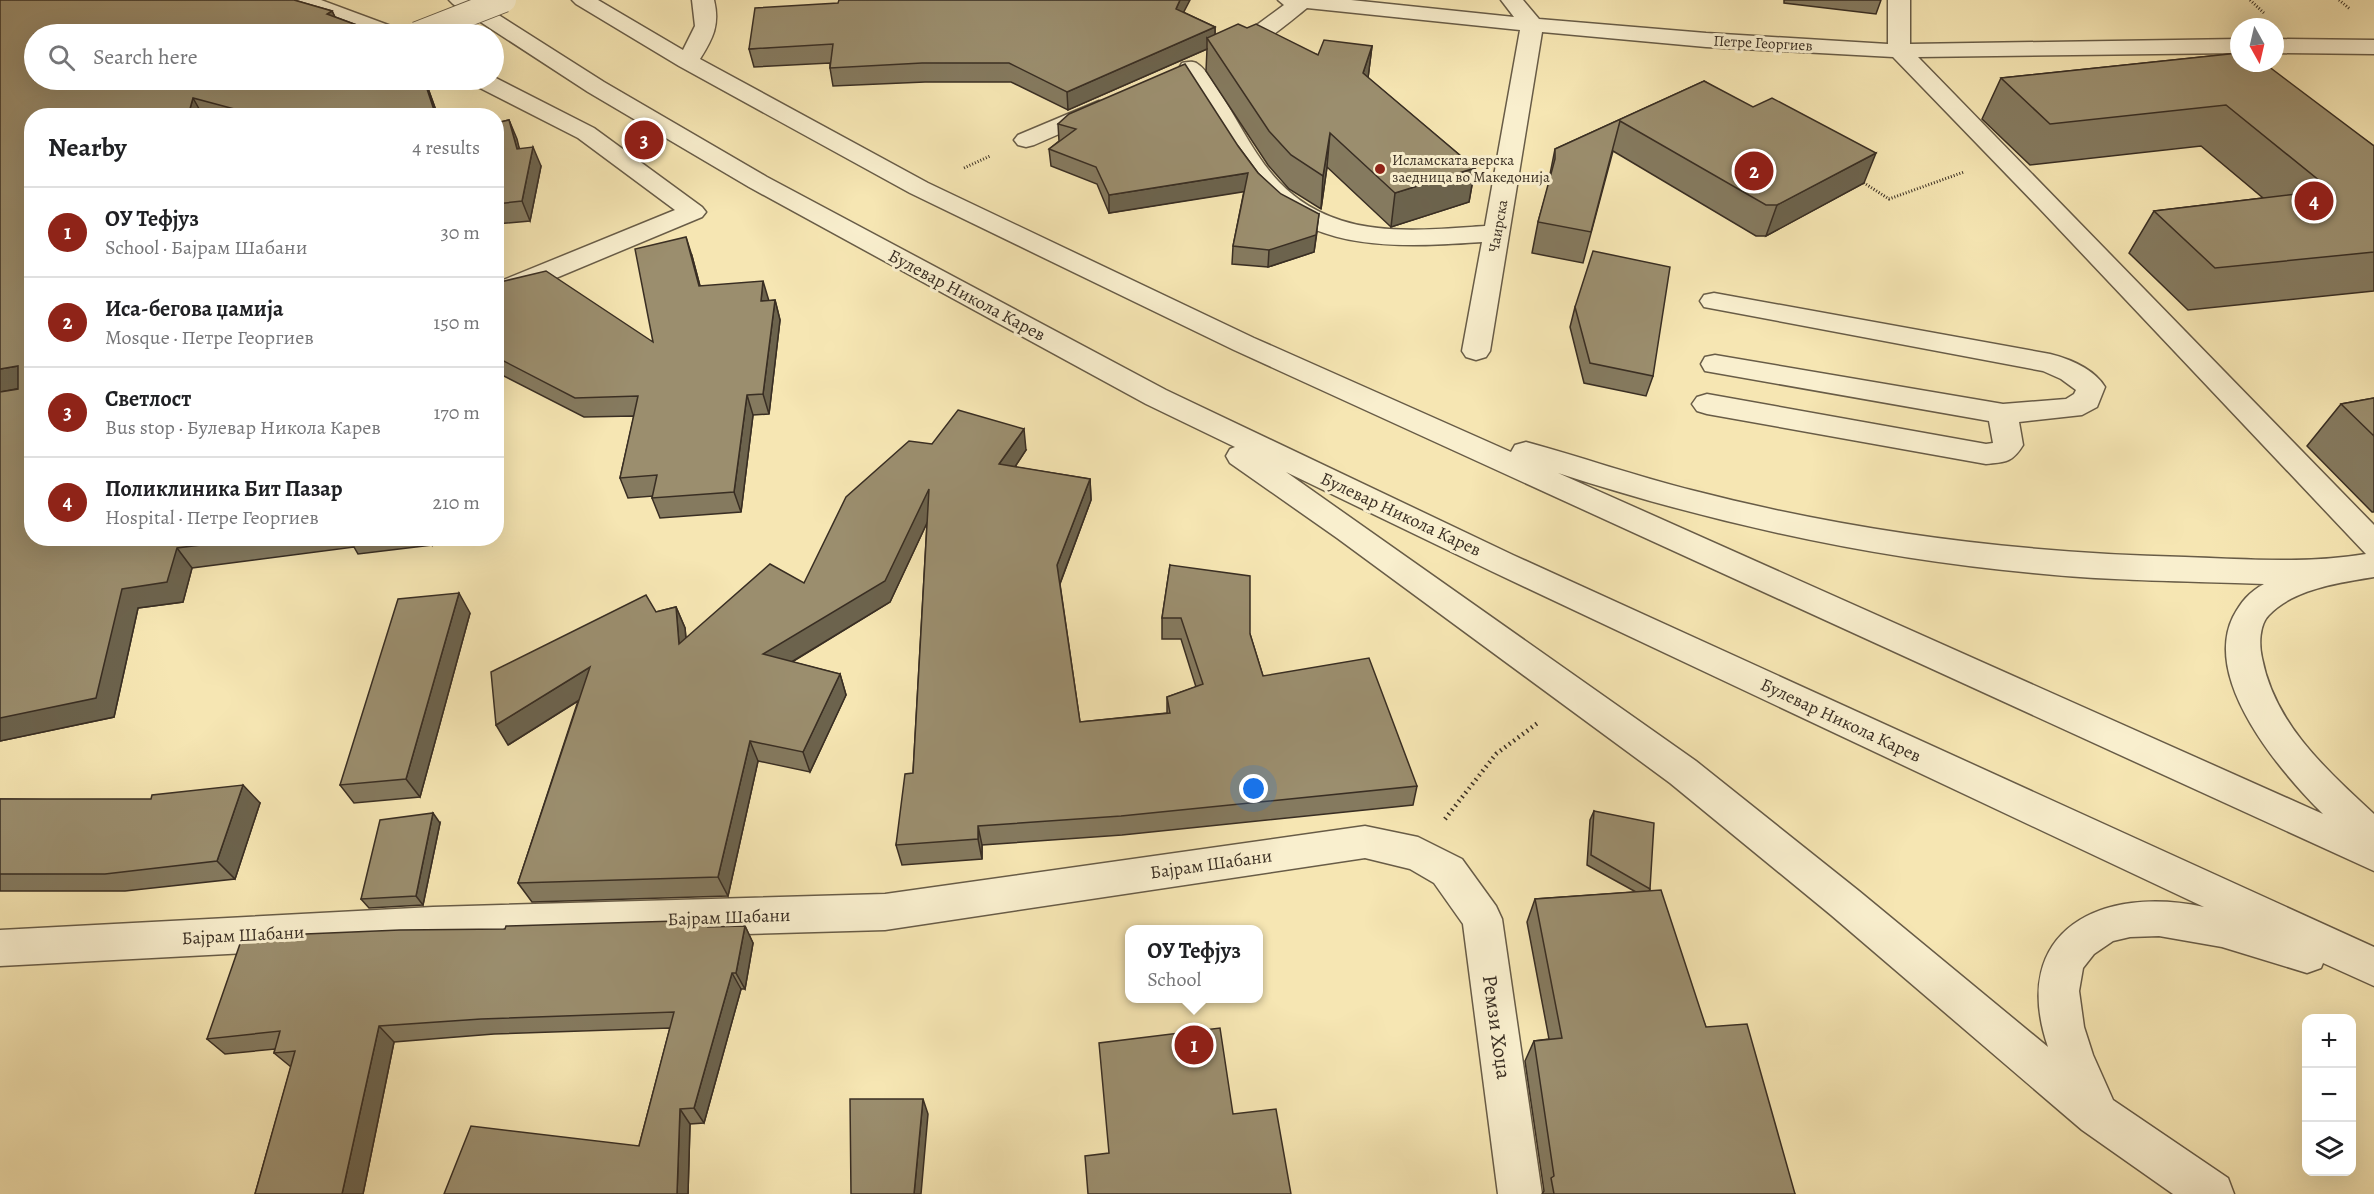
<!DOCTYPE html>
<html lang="en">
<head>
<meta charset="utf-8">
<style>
	body { margin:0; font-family:Alegreya,serif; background:#f6f6f6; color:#202124 }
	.controls { position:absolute; right:18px; bottom:18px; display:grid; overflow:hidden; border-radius:12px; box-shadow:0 6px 24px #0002 }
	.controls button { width:54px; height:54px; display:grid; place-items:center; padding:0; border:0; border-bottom:2px solid #e0e0e0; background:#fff; color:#202124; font:30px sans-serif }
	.compass { position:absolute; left:2230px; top:18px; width:54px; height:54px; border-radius:50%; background:#fff; box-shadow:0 6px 24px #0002; rotate:172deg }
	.you { position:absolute; left:1254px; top:789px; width:21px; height:21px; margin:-15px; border:4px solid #fff; border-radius:50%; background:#1a73e8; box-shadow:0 0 0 9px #1a73e833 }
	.badge { display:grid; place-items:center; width:39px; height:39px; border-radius:50%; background:#8f2418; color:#fff; font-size:20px; font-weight:700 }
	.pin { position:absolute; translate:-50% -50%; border:3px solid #fff; box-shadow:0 2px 6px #0006 }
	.popup { position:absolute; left:1125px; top:925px; width:138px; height:78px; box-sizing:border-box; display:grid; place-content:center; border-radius:12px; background:#fff; filter:drop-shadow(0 2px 4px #0005); font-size:20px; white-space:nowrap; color:#757577 }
	.popup b { font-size:22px; color:#202124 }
	.popup::after { content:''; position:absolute; left:50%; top:100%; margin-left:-12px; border:12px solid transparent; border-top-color:#fff }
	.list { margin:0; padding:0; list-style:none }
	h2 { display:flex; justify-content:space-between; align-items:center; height:78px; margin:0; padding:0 24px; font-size:26px }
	h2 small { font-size:20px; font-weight:400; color:#757577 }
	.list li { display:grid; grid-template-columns:39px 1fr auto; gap:18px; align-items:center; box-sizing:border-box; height:90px; padding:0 24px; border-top:2px solid #e0e0e0 }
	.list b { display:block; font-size:22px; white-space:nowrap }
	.list p { margin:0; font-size:20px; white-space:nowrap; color:#757577 }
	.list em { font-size:20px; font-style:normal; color:#757577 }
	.icon { flex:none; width:33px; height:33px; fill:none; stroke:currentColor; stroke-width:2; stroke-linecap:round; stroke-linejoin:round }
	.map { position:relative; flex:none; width:2374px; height:1194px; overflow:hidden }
	.search { position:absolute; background:#fff; box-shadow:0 6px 24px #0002; left:24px; top:24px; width:480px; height:66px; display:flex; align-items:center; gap:15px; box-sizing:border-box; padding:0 21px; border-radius:33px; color:#757577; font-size:22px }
	.panel { position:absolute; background:#fff; box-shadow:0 6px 24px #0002; left:24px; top:108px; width:480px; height:438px; border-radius:24px }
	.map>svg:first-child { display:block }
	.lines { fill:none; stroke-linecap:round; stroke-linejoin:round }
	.minor-casing { stroke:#685c47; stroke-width:3 }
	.path-far1 { stroke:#392e23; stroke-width:3; stroke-dasharray:1 2; stroke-linecap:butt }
	.path { stroke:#392e23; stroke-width:4.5; stroke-dasharray:1.5 4; stroke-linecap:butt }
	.minor { fill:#f9efce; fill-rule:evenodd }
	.minor-bridge-casing { stroke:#685c47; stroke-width:26; stroke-linecap:butt }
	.minor-bridge { stroke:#f9efce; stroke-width:24 }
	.wall { fill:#857a5f; stroke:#392e23; stroke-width:1.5 }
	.shaded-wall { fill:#6c634d; stroke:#392e23; stroke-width:1.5 }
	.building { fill:#9b8e6e; stroke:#392e23; stroke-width:1.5 }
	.poi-dot { fill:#8f2418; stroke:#f9efce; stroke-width:2 }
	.labels { text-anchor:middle; stroke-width:6; stroke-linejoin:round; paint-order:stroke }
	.far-street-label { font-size:15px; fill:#392e23; stroke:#f9efce }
	.far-poi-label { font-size:15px; fill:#392e23; stroke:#f9efce; text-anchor:start }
	.street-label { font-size:18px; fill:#392e23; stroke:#f9efce }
	.near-street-label { font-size:21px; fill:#392e23; stroke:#f9efce }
</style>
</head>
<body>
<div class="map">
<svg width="2374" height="1194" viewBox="0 0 2374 1194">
	<rect width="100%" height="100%" fill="#f6e6b3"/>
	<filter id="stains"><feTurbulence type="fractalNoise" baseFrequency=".00333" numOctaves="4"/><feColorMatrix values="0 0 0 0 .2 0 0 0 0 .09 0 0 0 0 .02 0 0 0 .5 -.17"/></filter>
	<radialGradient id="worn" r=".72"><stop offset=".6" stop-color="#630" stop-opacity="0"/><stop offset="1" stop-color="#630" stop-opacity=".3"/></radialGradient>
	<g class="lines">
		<defs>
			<g id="minor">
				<path d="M291 0H321L399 29 402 34H373L295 4Z"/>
				<path d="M449 0H475L604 82 767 177 1166 390 1513 555 2374 947V986L2323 963 2321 968 2307 973 2222 947 2159 936 2130 937 2113 941 2094 954 2083 968 2079 991 2084 1027 2093 1055 2113 1100 2228 1178 2234 1194H2173L2082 1130 1831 915 1670 783 1337 538 1230 463 1226 456 1230 449 1235 447 1146 404 749 187 588 92 453 4ZM1286 472 1491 571 2204 907C2103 885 2008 929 2048 1047L1859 891 1696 761Z"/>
				<path d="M572 0H598L683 50 695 26 692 0H714C720 25 713 38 700 59L928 183 1254 338 1511 452 1515 445 1526 442C1581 457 1636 476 1691 490 1853 532 2018 553 2185 557 2246 559 2306 564 2366 554L2039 208 1893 57 1706 47 1542 32 1490 351 1486 357 1476 360 1466 357 1462 351 1482 242C1406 247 1314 254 1259 190 1240 167 1225 139 1210 113 1200 97 1189 83 1179 68L1182 63C1188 62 1194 60 1199 65 1206 70 1211 80 1216 87 1237 117 1253 155 1279 182 1335 240 1410 231 1485 226L1520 30 1307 8C1288 23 1245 62 1220 56L1217 51 1220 46 1250 30 1284 5 1278 0H1351L1514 17 1501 0H1523L1539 19 1706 33 1888 44V0H1910V44L2239 39V53L1918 57 2374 525V577C2342 582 2293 589 2269 615 2259 625 2259 645 2262 658 2275 725 2326 769 2374 814V871L1234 350 910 193 679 66 576 4ZM1558 473C1712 523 1871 558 2033 573 2110 581 2187 581 2264 584 2249 592 2241 602 2233 617 2202 681 2281 772 2323 814Z"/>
				<path d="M2275 39 2374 40V54L2275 53Z"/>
				<path d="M494 77 594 128 702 207 706 212 702 217 520 293 496 299V283L675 210 578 138 474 85 471 80H494Z"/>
				<path d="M1099 101 1107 103 1111 108 1107 113 1034 145 1026 147 1018 145 1014 140 1018 135Z"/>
				<path d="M1714 293 2050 354C2070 359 2094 369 2105 387L2097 407 2082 415 2019 422 2023 445C2012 463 2005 462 1986 464L1707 414 1697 411 1692 404 1697 397 1707 394 1986 444 1993 443 1989 421 1705 371 1701 364 1705 357 1715 355 2003 404 2066 399 2074 394 2076 390 2061 379 2043 371 1704 307 1700 301 1704 295Z"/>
				<path d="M1365 826 1418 837 1462 859 1496 906 1502 919 1542 1194H1498L1463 924 1434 883 1410 869 1365 858 885 930 433 943 0 966V930L433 907 885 894Z"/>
			</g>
		</defs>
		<use href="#minor" class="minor-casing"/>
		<g class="path-far1">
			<path d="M2250 0 2265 14"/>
			<path d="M2339 0 2350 9"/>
			<path d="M964 168 990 156"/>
			<path d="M1861 181 1889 199 1964 172"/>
		</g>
		<path class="path" d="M1445 819 1496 754 1539 722"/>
		<use href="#minor" class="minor"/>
		<defs>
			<path id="minor-bridge" d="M417 34 504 0"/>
		</defs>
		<use href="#minor-bridge" class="minor-bridge-casing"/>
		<use href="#minor-bridge" class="minor-bridge"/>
	</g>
	<g class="wall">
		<path d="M0 0H294L332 11 335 17 381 34H34V80H425L438 116H32V538H433L432 545 358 554 354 547 192 568 183 602 138 608 114 717 0 741V392L18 388 0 392Z"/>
		<path d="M1784 0H1881L1876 14 1784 3Z"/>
		<path d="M1183 12 1215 27V35L1247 28 1318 55 1372 46 1368 78 1475 168 1469 202 1391 227 1327 167 1321 209 1289 189 1268 165 1206 71 1207 49 1068 110 1011 82H925L833 86 830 68V63L754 67 749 49Z"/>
		<path d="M2239 53 2374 146V291L2188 310 2129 253 2154 211 2263 198 2201 146 2030 165 1982 119 2001 78Z"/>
		<path d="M1704 81 1864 183 1766 236H1756L1613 151 1583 263 1532 253 1538 222 1549 184V179L1555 149Z"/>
		<path d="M509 120 519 148 541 166 530 221 496 224V123Z"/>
		<path d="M1058 124 1238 146 1258 173 1317 232 1314 252 1268 267 1232 264 1233 246 1244 191 1109 213 1097 184 1051 166 1049 149 1059 141Z"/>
		<path d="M692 256 700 286 768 301 775 300 780 320 769 414 753 415 741 512 660 518 652 498 653 496 628 498 620 478 634 416 584 417 496 372V283L653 342Z"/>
		<path d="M1575 307 1653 376 1646 396 1584 383 1570 327Z"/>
		<path d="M2374 398V512H2372L2307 446 2341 404Z"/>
		<path d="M932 444 1026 450 1015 467 1090 479 1091 500 1060 584 1080 722 1167 713V697L1196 687 1181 639H1162V618L1170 565 1250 634 1263 676 1417 786 1413 805 1122 835 982 845V859L902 865 896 845 913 773 927 523 890 602 792 662 840 674 846 695 810 772 758 761 728 896 532 902 518 883 578 701 508 745 656 612 676 607 685 628 686 638 804 583Z"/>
		<path d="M470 613 420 797 354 803 340 785Z"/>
		<path d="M0 799 260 803 235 879 125 891H0Z"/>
		<path d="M1594 811 1650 889 1649 891 1706 1027 1795 1194H1542L1544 1191 1525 1061 1534 1041 1549 1039 1527 922 1535 899 1636 892 1587 865 1590 820Z"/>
		<path d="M440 823 423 905 369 908 361 899Z"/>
		<path d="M710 920 713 927 745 926 753 943 745 989H741L704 1123 690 1124 688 1194H444L639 1146 670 1028 494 1034 394 1042 363 1194H255L291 1067 274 1053 275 1049 225 1054 207 1039 505 929Z"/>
	</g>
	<g class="shaded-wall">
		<path d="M1180 0H1190L1176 27V9Z"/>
		<path d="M332 11 341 29 327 14Z"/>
		<path d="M1215 27V46L1207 38V49L1068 110 1067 92Z"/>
		<path d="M1372 46 1368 78 1363 73Z"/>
		<path d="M424 80H425L438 116H436Z"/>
		<path d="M193 98 203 116H188Z"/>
		<path d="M509 120 517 139 524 168 517 149Z"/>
		<path d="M1330 133 1327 167 1321 209 1323 176Z"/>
		<path d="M533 147 541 166 530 221 522 201Z"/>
		<path d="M1876 153 1864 183 1766 236 1777 205Z"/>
		<path d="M1475 168 1469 202 1391 227 1395 193Z"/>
		<path d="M1248 173V191L1109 213V195Z"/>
		<path d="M1319 214 1314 252 1268 267 1269 250Z"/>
		<path d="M686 237 692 256 705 305 699 286Z"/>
		<path d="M763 281 769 301H761Z"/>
		<path d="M775 300 780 320 769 414 763 394Z"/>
		<path d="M18 366 32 386 0 392V369Z"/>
		<path d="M747 395 753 415 741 512 734 492Z"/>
		<path d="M1024 429 1026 450 1002 486 999 464Z"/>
		<path d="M1090 479 1091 500 1059 586 1057 565Z"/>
		<path d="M929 489 933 510 890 602 770 675 763 654Z"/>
		<path d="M428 538H433L432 545Z"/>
		<path d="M177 548 192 568 183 602 138 608 114 717 0 741V718L122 589Z"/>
		<path d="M459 593 470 613 420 797 406 779Z"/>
		<path d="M676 607 685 628 688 664 679 644Z"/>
		<path d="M590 667 600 687 508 745 496 725Z"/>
		<path d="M840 674 846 695 810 772 803 752Z"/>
		<path d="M750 741 758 761 728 896 718 877Z"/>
		<path d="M243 785 260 803 235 879 217 861Z"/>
		<path d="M433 813 440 823 423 905 416 896Z"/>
		<path d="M978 826 982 845V859L978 839Z"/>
		<path d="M710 920 718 937 708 927Z"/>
		<path d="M745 926 753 943 745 989 736 973Z"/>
		<path d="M732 973 741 989 704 1123 694 1108Z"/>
		<path d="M379 1026 394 1042 363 1194H342Z"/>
		<path d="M923 1099 928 1114 921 1194H914Z"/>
		<path d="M680 1109 690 1124 688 1194H677Z"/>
	</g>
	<g class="building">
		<path d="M0 0H294L332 11 327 14 381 34H34V80H424L436 116H261L193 98 188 116H32V538H257L177 548 167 582 122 589 96 698 0 718V392L18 389V366L0 369Z"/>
		<path d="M839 0H1180L1176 9 1215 27 1067 92 1009 63H922L830 68 833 44 749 49 755 8 838 3Z"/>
		<path d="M1238 24 1247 28 1256 24 1318 55 1324 40 1372 46 1363 73 1475 168 1395 193 1330 133 1323 176 1291 155 1269 131 1207 38Z"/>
		<path d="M2239 53V63H2264L2374 146V252L2215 268 2154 211 2331 190 2226 105 2050 124 2001 78Z"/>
		<path d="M1185 64 1238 146 1258 173 1281 194 1319 214 1316 235 1269 250 1233 246 1248 173 1109 195 1096 167 1049 149 1076 129 1058 124 1069 114Z"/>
		<path d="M1704 81 1753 107 1772 98 1876 153 1777 205H1766L1620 121 1591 232 1538 222 1555 159V149Z"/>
		<path d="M509 120 517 149 533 147 522 201 496 204V123Z"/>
		<path d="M686 237 699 286 763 281 761 301 775 300 763 394 747 395 734 492 652 498 657 475 620 478 638 396 575 398 496 357V283L546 271 653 342 635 249Z"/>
		<path d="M1593 251 1670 267 1653 376 1590 363 1575 307Z"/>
		<path d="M2374 398V436L2341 404Z"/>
		<path d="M958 410 1024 429 999 464 1090 479 1057 565 1080 722 1170 713 1167 697 1203 684 1181 618H1162L1170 565 1250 576V634L1263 676 1369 658 1417 786 1121 816 978 826V839L896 845 905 774 913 773 929 489 885 581 763 654 840 674 803 752 750 741 718 877 518 883 590 667 496 725 491 672 646 595 656 612 676 607 679 644 770 564 804 583 846 497 909 441 932 444Z"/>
		<path d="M459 593 406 779 340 785 398 599Z"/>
		<path d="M243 785 217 861 105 874H0V799H151L152 795Z"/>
		<path d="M1594 811 1654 823 1650 889 1591 855Z"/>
		<path d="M433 813 416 896 361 899 380 820Z"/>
		<path d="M1661 890 1706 1027 1747 1024 1795 1194H1554L1551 1178 1554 1176 1534 1041 1562 1038 1535 899Z"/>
		<path d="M710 920 708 927 745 926 736 973H732L694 1108 680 1109 677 1194H444L471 1126 639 1146 674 1012 481 1019 379 1026 342 1194H255L295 1051 274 1053 280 1031 207 1039 241 941 305 934 400 930 505 929 506 926Z"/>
		<path d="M1220 1028 1233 1114 1276 1109 1291 1194H1088L1085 1156 1109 1153 1099 1043Z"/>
		<path d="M850 1099H923L914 1194H851Z"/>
	</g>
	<circle class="poi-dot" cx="1380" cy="169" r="6"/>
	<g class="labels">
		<g class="far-street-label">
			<text transform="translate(1763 43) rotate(3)" y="5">Петре Георгиев</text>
			<text transform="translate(1498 226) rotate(-80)" y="5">Чаирска</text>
		</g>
		<g class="far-poi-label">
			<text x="1392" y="165">Исламската верска<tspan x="1392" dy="17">заедница во Македонија</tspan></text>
		</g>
		<g class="street-label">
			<text transform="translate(967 295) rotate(28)" y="6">Булевар Никола Карев</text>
			<text transform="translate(1401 514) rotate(25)" y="6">Булевар Никола Карев</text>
			<text transform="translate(1841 720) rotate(25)" y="6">Булевар Никола Карев</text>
			<text transform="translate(1211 864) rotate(-8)" y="6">Бајрам Шабани</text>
			<text transform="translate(729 917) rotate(-2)" y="6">Бајрам Шабани</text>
			<text transform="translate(243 935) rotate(-3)" y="6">Бајрам Шабани</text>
		</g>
		<g class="near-street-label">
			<text transform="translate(1497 1027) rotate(82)" y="7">Ремзи Хоџа</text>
		</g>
	</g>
	<rect width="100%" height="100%" filter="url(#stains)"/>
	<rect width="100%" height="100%" fill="url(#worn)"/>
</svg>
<div class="controls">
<button>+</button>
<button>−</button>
<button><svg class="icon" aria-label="layers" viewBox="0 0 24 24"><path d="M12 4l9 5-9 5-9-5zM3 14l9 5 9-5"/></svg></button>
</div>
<svg class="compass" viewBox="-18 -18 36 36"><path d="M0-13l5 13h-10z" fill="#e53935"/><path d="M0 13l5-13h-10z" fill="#757577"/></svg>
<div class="you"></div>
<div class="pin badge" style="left:1194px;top:1045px">1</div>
<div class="popup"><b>ОУ Тефјуз</b>School</div>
<div class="pin badge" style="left:1754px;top:171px">2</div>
<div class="pin badge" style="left:644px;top:140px">3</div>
<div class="pin badge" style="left:2314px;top:201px">4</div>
<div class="search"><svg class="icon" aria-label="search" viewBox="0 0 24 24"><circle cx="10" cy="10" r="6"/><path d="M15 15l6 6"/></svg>Search here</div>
<section class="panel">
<h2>Nearby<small>4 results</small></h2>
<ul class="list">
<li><span class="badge">1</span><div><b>ОУ Тефјуз</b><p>School · Бајрам Шабани</p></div><em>30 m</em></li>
<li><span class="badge">2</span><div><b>Иса-бегова џамија</b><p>Mosque · Петре Георгиев</p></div><em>150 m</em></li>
<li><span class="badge">3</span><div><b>Светлост</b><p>Bus stop · Булевар Никола Карев</p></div><em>170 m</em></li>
<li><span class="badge">4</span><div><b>Поликлиника Бит Пазар</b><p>Hospital · Петре Георгиев</p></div><em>210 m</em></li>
</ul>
</section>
</div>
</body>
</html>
